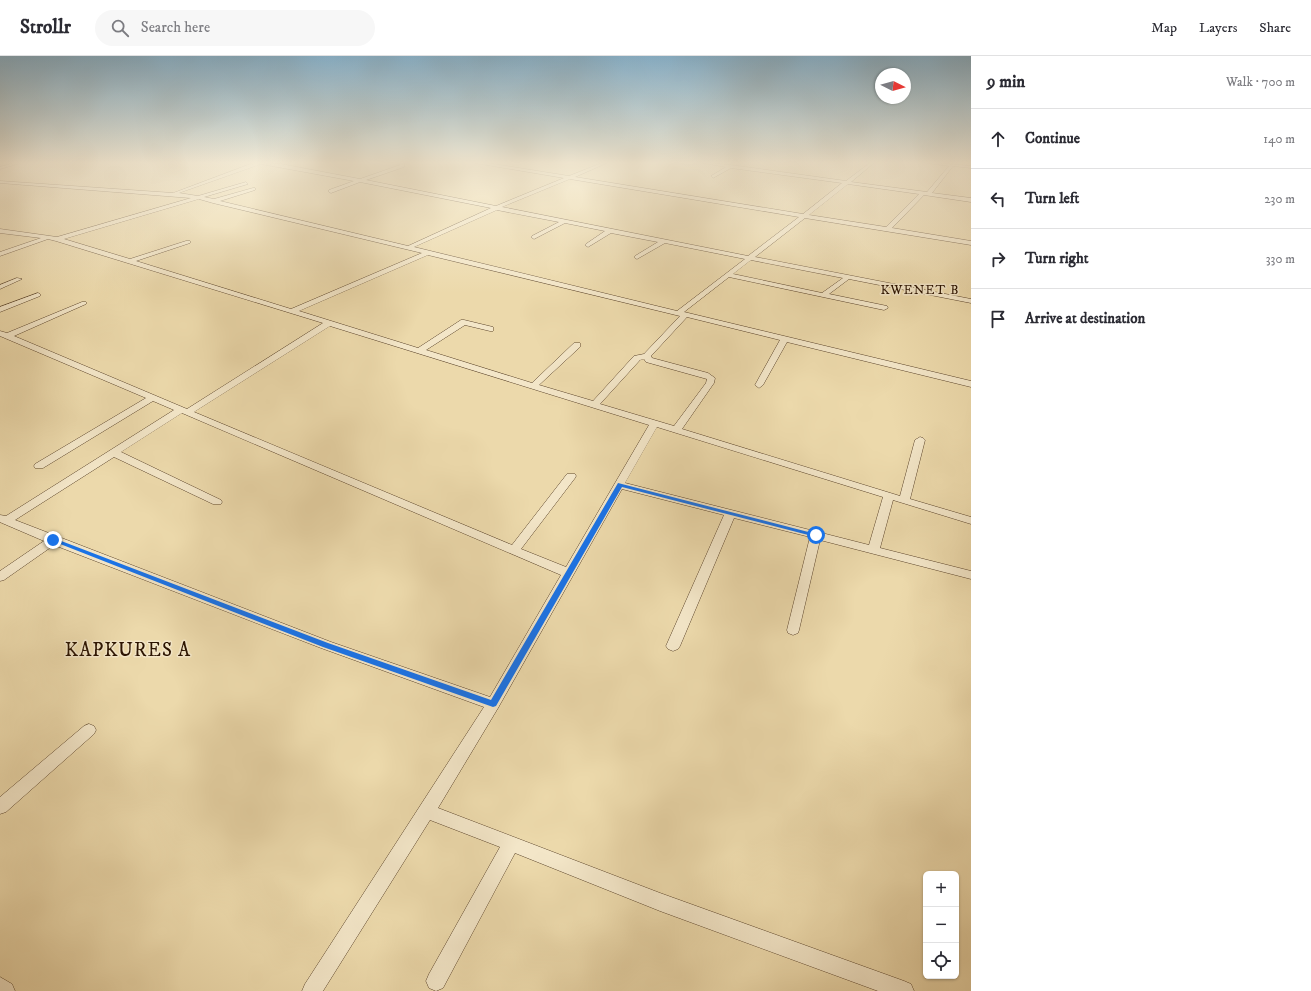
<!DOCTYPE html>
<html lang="en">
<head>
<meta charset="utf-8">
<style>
	body { margin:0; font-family:"IM FELL DW Pica",serif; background:#f7f7f7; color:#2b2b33 }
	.controls { position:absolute; right:12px; bottom:12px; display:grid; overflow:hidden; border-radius:6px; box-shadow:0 1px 3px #0004 }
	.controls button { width:36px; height:36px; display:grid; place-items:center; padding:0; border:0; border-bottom:1px solid #e1e1e2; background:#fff; color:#2b2b33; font:20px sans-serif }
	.compass { position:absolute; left:875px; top:12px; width:36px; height:36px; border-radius:50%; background:#fff; box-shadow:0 1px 3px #0004; rotate:96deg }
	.stop { position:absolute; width:12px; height:12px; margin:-9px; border:3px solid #1a73e8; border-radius:50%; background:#fff }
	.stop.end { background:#1a73e8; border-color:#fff; box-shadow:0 1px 4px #0008 }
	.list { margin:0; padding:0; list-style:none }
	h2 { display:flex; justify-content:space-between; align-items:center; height:52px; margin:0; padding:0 16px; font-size:17px }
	h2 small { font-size:13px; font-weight:400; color:#7c7c81 }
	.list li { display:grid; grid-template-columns:26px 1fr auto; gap:12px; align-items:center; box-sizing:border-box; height:60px; padding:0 16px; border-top:1px solid #e1e1e2 }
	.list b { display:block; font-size:15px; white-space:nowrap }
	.list em { font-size:13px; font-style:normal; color:#7c7c81 }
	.icon { flex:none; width:22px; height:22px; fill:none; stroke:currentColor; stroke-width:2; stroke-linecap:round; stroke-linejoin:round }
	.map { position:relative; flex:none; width:971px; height:935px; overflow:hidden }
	header { display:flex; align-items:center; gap:24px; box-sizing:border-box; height:56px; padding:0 20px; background:#fff; border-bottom:1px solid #e1e1e2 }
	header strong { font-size:19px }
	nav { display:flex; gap:22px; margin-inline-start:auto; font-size:14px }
	.search { width:280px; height:36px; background:#f7f7f7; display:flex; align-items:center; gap:10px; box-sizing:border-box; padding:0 14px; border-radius:22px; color:#7c7c81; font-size:15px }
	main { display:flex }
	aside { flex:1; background:#fff }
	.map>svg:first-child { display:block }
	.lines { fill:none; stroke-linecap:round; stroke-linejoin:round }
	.street-casing { stroke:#5b442b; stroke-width:1 }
	.street { fill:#f3e6c8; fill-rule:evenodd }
	.route { fill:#1a73e8 }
	.labels { text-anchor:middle; stroke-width:3; stroke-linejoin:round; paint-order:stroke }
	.far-quarter-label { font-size:13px; letter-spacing:1px; fill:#2b1300; stroke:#f3e6c8 }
	.near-quarter-label { font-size:19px; letter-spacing:1px; fill:#2b1300; stroke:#f3e6c8 }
</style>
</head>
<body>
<header>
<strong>Strollr</strong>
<div class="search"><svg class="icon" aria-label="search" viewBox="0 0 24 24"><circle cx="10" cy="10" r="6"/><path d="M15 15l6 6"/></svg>Search here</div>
<nav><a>Map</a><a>Layers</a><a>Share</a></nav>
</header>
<main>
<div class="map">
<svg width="971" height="935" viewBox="0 0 971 935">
	<rect width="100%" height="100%" fill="#ecd9ab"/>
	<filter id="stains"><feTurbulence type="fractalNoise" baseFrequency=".005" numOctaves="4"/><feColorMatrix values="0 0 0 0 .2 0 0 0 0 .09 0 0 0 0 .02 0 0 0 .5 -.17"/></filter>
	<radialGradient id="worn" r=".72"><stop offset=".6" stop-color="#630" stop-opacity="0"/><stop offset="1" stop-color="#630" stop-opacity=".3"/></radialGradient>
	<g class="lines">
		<defs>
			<g id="street">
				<path d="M18 106H24L0 113V111Z"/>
				<path d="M256 106 281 108 360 123 400 109V106H404V111L366 124 496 150 564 122 475 107 473 106H481L569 120 604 106H609L575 121 803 158 842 127 731 112 713 122 711 120 726 111 698 106 731 109 846 125 871 106H875L851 126 927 136 949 110 927 107 925 106 971 110V112L953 110 932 137 971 142V146L924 139 892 172 971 185V189L805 162 755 201 971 243V247L849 223 829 238 887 250 888 252 884 254 729 221 684 256 971 325V331L787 286 763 329 759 332 755 329 780 284 687 261 651 300 652 302 708 317 715 322 714 327 682 373 900 440 915 384 920 381 923 382 925 384 910 443 971 461V468L893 444 880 492 971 515V523L820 484 799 574 798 577 793 579 788 577 787 574 810 481 734 462 680 590 678 593 673 595 668 593 666 590 724 459 622 433 498 652 438 752 660 837 904 925 911 928 914 935H878L660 855 515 797 443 932 436 935 429 932 426 925 429 918 500 791 430 764 323 935H302L305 928 484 651 321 592 54 489 4 524 0 525V515L44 485 2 467 0 466V459L6 460 174 354 153 345 43 412H35L34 410 35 408 146 342 0 280V275L7 277 82 246H86V248L14 280 187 353 323 267 56 185 48 183 0 200V196L41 182 0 177V173L57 181 191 142 0 127V125L173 137ZM261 108 354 125 329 134V136L331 137 360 126 491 152 408 190 220 145 255 134V132H253L214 143 204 141 248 128 246 126 198 140 179 137ZM570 123 799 161 748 200 502 151ZM848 128 919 138 886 171 809 159ZM199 143 213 147 422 197 291 253 136 205 190 187V185H186L130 203 64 183ZM497 154 559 166 532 180 531 181 534 183 565 167 605 175 586 188 585 189 588 191 611 177 658 186 635 200V202L637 203 665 187 745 203 677 255 414 191ZM428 199 680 260 644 298 634 300 593 345 539 329 580 291V287H574L532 327 426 294 465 269 490 275H493V271L464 264H461L418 292 299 255ZM751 204 843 222 822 237 733 218ZM330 270 649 369 566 511 521 493 575 422 576 420 575 418H567L512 489 194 356ZM644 303 646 306 707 323 706 327 674 370 600 348 640 304ZM182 357 561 519 490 641 331 586 15 464 114 401 213 448H221L222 446 221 444 121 396ZM657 371 883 441 869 489 625 427Z"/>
				<path d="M17 222 22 223 0 233V229Z"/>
				<path d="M38 237 40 238V240L0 256V251Z"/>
				<path d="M89 668 94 670 96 674 94 678 6 756 0 758V741L84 670Z"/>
				<path d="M0 921 12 928 15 935H0Z"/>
			</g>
		</defs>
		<use href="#street" class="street-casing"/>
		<use href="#street" class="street"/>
	</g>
	<linearGradient id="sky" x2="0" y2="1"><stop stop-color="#89b6d2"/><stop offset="0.45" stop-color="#f6eed9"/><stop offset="1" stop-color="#f6eed9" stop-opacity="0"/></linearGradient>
	<rect width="971" height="237" fill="url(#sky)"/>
	<path class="route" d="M618 427 820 479 816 481 622 431 496 650 493 651 323 591 50 484 56 483 328 587 491 644Z"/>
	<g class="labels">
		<g class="far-quarter-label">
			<text x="920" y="238">KWENET B</text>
		</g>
		<g class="near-quarter-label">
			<text x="128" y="600">KAPKURES A</text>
		</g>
	</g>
	<rect width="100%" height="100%" filter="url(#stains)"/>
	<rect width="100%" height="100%" fill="url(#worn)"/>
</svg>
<div class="controls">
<button>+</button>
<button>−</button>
<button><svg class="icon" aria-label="locate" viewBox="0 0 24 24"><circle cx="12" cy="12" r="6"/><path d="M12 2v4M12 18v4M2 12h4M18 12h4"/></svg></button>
</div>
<svg class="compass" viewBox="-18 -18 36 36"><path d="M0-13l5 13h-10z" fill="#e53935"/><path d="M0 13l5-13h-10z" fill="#7c7c81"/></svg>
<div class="stop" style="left:816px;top:479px"></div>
<div class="stop end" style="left:53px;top:484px"></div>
</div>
<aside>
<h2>9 min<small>Walk · 700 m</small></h2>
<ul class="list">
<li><svg class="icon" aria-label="ahead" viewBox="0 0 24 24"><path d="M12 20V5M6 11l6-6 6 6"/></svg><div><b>Continue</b></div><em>140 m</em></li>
<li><svg class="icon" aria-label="left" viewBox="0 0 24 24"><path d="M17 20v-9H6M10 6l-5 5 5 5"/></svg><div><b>Turn left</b></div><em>230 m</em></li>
<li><svg class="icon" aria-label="right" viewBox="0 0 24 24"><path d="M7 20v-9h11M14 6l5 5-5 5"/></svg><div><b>Turn right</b></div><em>330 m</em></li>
<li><svg class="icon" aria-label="arrive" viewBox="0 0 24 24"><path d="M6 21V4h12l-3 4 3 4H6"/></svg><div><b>Arrive at destination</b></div></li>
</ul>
</aside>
</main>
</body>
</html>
